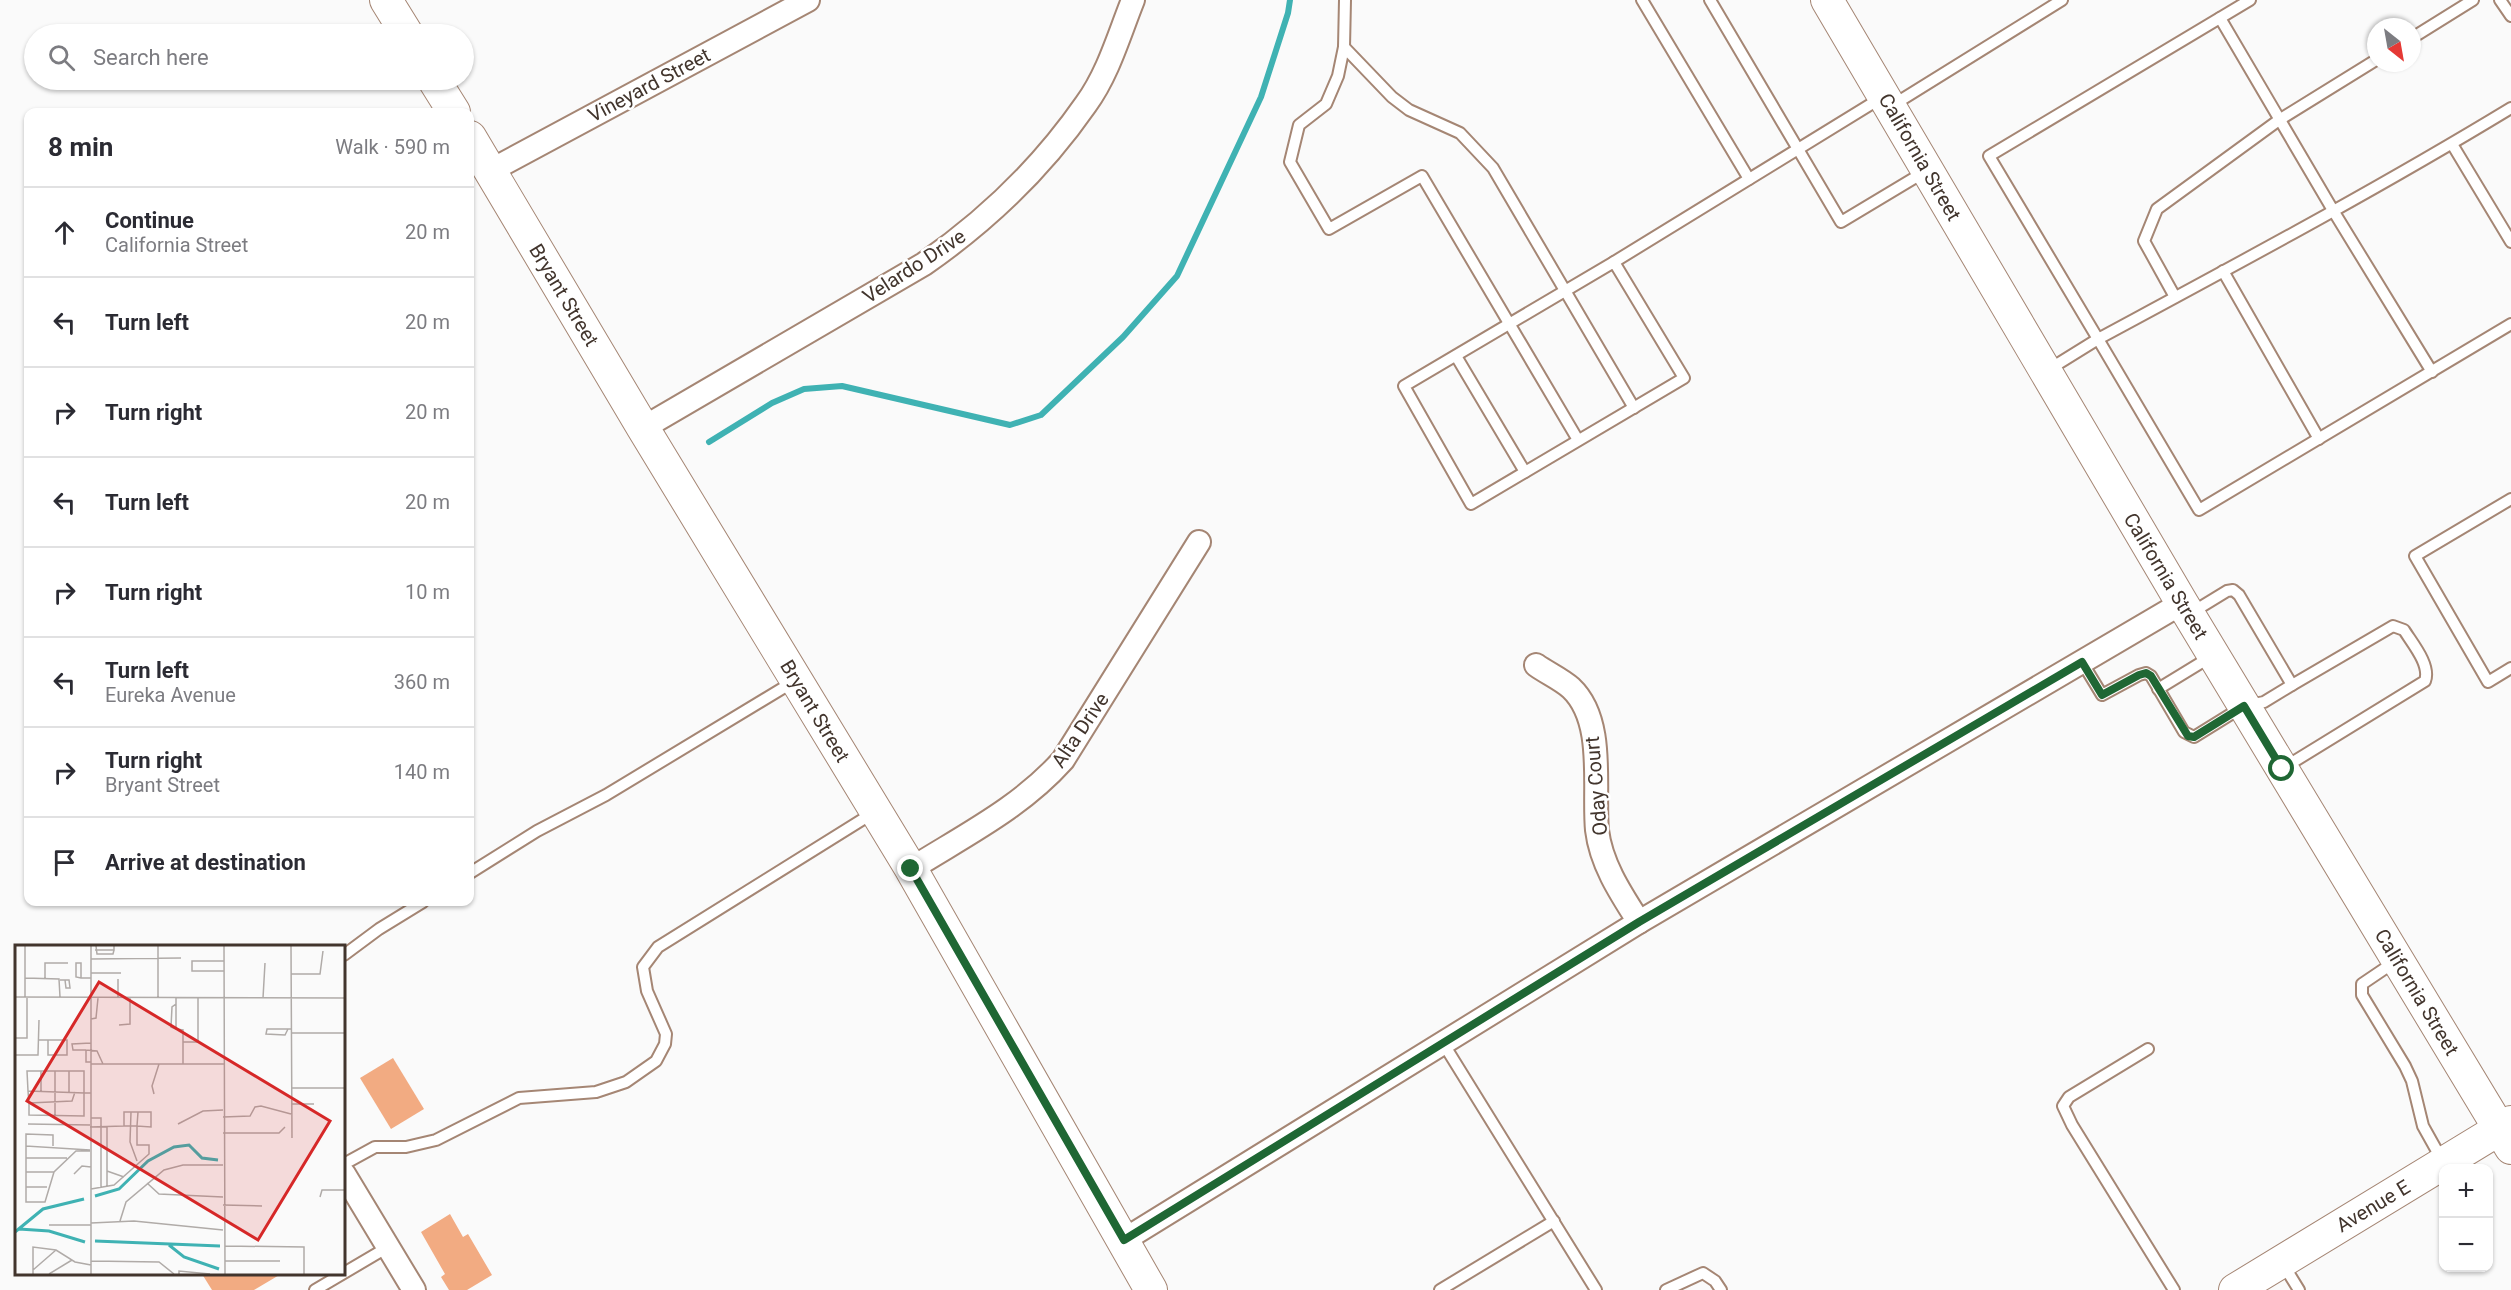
<!DOCTYPE html>
<html lang="en">
<head>
<meta charset="utf-8">
<style>
	body { margin:0; font-family:Roboto,sans-serif; background:#f2f2f3; color:#2b2b33 }
	.controls { position:absolute; right:18px; bottom:18px; display:grid; overflow:hidden; border-radius:12px; box-shadow:0 2px 4px #0004 }
	.controls button { width:54px; height:54px; display:grid; place-items:center; padding:0; border:0; border-bottom:2px solid #e1e1e2; background:#fff; color:#2b2b33; font:30px sans-serif }
	.compass { position:absolute; left:2367px; top:18px; width:54px; height:54px; border-radius:50%; background:#fff; box-shadow:0 2px 4px #0004; rotate:149deg }
	.stop { position:absolute; width:18px; height:18px; margin:-14px; border:4px solid #1f6734; border-radius:50%; background:#fff }
	.stop.end { background:#1f6734; border-color:#fff; box-shadow:0 2px 6px #0008 }
	.list { margin:0; padding:0; list-style:none }
	h2 { display:flex; justify-content:space-between; align-items:center; height:78px; margin:0; padding:0 24px; font-size:26px }
	h2 small { font-size:20px; font-weight:400; color:#7c7c81 }
	.list li { display:grid; grid-template-columns:39px 1fr auto; gap:18px; align-items:center; box-sizing:border-box; height:90px; padding:0 24px; border-top:2px solid #e1e1e2 }
	.list b { display:block; font-size:22px; white-space:nowrap }
	.list p { margin:0; font-size:20px; white-space:nowrap; color:#7c7c81 }
	.list em { font-size:20px; font-style:normal; color:#7c7c81 }
	.icon { flex:none; width:33px; height:33px; fill:none; stroke:currentColor; stroke-width:2; stroke-linecap:round; stroke-linejoin:round }
	.map { position:relative; flex:none; width:2511px; height:1290px; overflow:hidden }
	.search { position:absolute; background:#fff; box-shadow:0 2px 4px #0004; left:24px; top:24px; width:450px; height:66px; display:flex; align-items:center; gap:15px; box-sizing:border-box; padding:0 21px; border-radius:33px; color:#7c7c81; font-size:22px }
	.panel { position:absolute; background:#fff; box-shadow:0 2px 4px #0004; left:24px; top:108px; width:450px; height:798px; border-radius:12px }
	.map>svg:first-child { display:block }
	.lines { fill:none; stroke-linecap:round; stroke-linejoin:round }
	.stream { stroke:#3fb2b3; stroke-width:6 }
	.building { fill:#f2ab82 }
	.lane-casing { stroke:#a58674; stroke-width:14 }
	.street-casing { stroke:#a58674; stroke-width:26 }
	.secondary-casing { stroke:#a58674; stroke-width:34 }
	.lane { stroke:#fff; stroke-width:10 }
	.street { stroke:#fff; stroke-width:22 }
	.secondary { stroke:#fff; stroke-width:32 }
	.route { stroke:#1f6734; stroke-width:8 }
	.labels { text-anchor:middle; stroke-width:5; stroke-linejoin:round; paint-order:stroke }
	.street-label { font-size:20px; fill:#42352d; stroke:#fff }
	.inset-river { fill:none; stroke:#3fb2b3; stroke-width:3 }
	.inset-road { fill:none; stroke:#b0aba8; stroke-width:1.5 }
	.view { fill:#d62828; fill-opacity:0.15; stroke:#d62828; stroke-width:3 }
	.inset-edge { fill:none; stroke:#42352d; stroke-width:3 }
</style>
</head>
<body>
<div class="map">
<svg width="2511" height="1290" viewBox="0 0 2511 1290">
	<rect width="100%" height="100%" fill="#fafafa"/>
	<g class="lines">
		<path class="stream" d="M709 442 772 403 804 389 842 386 1010 425 1041 415 1123 337 1177 276 1261 97 1288 13 1290 0"/>
	</g>
	<g class="building">
		<path d="M393 1058 424 1109 391 1129 360 1078Z"/>
		<path d="M450 1214 463 1237 468 1234 492 1275 467 1290H449L441 1277 445 1274 421 1232Z"/>
		<path d="M202 1274H281L254 1290H212Z"/>
	</g>
	<g class="lines">
		<defs>
			<g id="lane">
				<path d="M1345 0 1344 47 1338 76 1326 104 1299 125 1290 162 1329 229 1422 176 1578 440"/>
				<path d="M1642 0 1749 179"/>
				<path d="M1710 0 1841 222 1926 171"/>
				<path d="M2250 0 1989 156 2098 339C2237 264 2376 190 2511 108"/>
				<path d="M2500 0 2511 16"/>
				<path d="M2220 18 2334 212 2432 372"/>
				<path d="M2412 38 2473 0"/>
				<path d="M1344 47 1392 97 1409 110 1460 133 1493 168 1634 408"/>
				<path d="M1893 105 2062 0"/>
				<path d="M2452 144 2511 242"/>
				<path d="M1614 262 1684 378 1471 504 1404 386Z"/>
				<path d="M1614 262 1881 98"/>
				<path d="M2223 271 2319 439"/>
				<path d="M2175 297 2144 241 2157 209 2279 120 2376 60"/>
				<path d="M1456 356 1525 472"/>
				<path d="M2048 370 2098 339 2199 510 2511 324"/>
				<path d="M2511 499 2415 556 2488 682 2511 668"/>
				<path d="M2082 662 2102 695 2139 675 2146 673 2151 676 2184 732 2194 737 2244 706 2264 702 2292 685 2239 595 2233 590 2227 591 2191 613"/>
				<path d="M2158 689 2212 656"/>
				<path d="M2285 767 2425 681C2431 665 2412 643 2404 630L2393 626 2292 685"/>
				<path d="M470 873 537 831 606 795 793 682"/>
				<path d="M344 955 379 929 423 902"/>
				<path d="M2396 961 2362 984V995L2405 1066 2412 1081 2423 1126 2442 1160"/>
				<path d="M1443 1043 1596 1290"/>
				<path d="M2148 1049 2069 1097 2063 1106 2072 1125 2174 1290"/>
				<path d="M344 1164 375 1147H406L436 1140 519 1098 596 1092 626 1082 656 1061 665 1044 666 1034 647 991 643 967 658 947 873 813"/>
				<path d="M2283 1264 2299 1290"/>
				<path d="M315 1290 388 1247"/>
				<path d="M1440 1290 1554 1221"/>
				<path d="M1666 1290 1703 1273 1715 1281 1721 1290"/>
			</g>
			<g id="street">
				<path d="M490 171 808 0"/>
				<path d="M643 428 924 264C986 221 1043 166 1086 104 1108 74 1119 35 1133 0"/>
				<path d="M1536 665C1547 673 1561 679 1571 688 1606 721 1593 788 1597 830 1601 864 1621 894 1639 922"/>
				<path d="M911 869C965 835 1020 808 1063 760L1199 542"/>
				<path d="M344 1174 414 1290"/>
				<path d="M1124 1240 1639 922 2182 603"/>
			</g>
			<g id="secondary">
				<path d="M386 0 407 34"/>
				<path d="M1827 0 2182 603 2511 1148"/>
				<path d="M434 80 454 112"/>
				<path d="M470 137 643 428 911 869 1151 1290"/>
				<path d="M2235 1290 2511 1122"/>
			</g>
		</defs>
		<use href="#lane" class="lane-casing"/>
		<use href="#street" class="street-casing"/>
		<use href="#secondary" class="secondary-casing"/>
		<use href="#lane" class="lane"/>
		<use href="#street" class="street"/>
		<use href="#secondary" class="secondary"/>
	</g>
	<g class="lines">
		<path class="route" d="M911 869 1124 1240 1639 922 2082 662 2102 695 2139 675 2146 673 2151 676 2188 736 2194 737 2244 706 2282 769"/>
	</g>
	<g class="labels">
		<g class="street-label">
			<text transform="translate(649 85) rotate(-28)" y="7">Vineyard Street</text>
			<text transform="translate(1920 157) rotate(60)" y="7">California Street</text>
			<text transform="translate(914 266) rotate(-33)" y="7">Velardo Drive</text>
			<text transform="translate(564 295) rotate(59)" y="7">Bryant Street</text>
			<text transform="translate(2166 576) rotate(59)" y="7">California Street</text>
			<text transform="translate(815 711) rotate(59)" y="7">Bryant Street</text>
			<text transform="translate(1080 730) rotate(-56)" y="7">Alta Drive</text>
			<text transform="translate(1596 786) rotate(-95)" y="7">Oday Court</text>
			<text transform="translate(2417 992) rotate(59)" y="7">California Street</text>
			<text transform="translate(2373 1206) rotate(-31)" y="7">Avenue E</text>
		</g>
	</g>
	<g transform="translate(15 945)">
		<rect width="330" height="330" fill="#fafafa"/>
		<path class="inset-river" d="M80 251 104 244 133 216 159 202 174 200 187 213 203 215M4 284 34 286 70 297M0 287 28 264 69 254M80 296 205 301M154 300 169 312 204 324"/>
		<path class="inset-road" d="M76 1V329M81 1 82 9H98L99 5M143 1V52M209 1 210 329M276 1 277 193M80 5H99V1M76 14 166 13M209 26H177V16H209M76 28H106M276 29H305L308 6M10 33 44 34 45 52M30 33V18H53M66 33V18H61V32L66 33H76M45 35H54L55 43H51L50 35M0 52 330 53M10 53V1M103 53V34M161 53V84L168 85V119M248 53 250 18M161 59 157 62 156 82 161 84M76 74 81 73 83 53M104 80 115 79V53M273 84 270 90 251 89 252 84H276M276 88H330M0 93H12V53M24 95H52V110H33V95M168 97H183V53M71 105H58L57 99 76 98M0 110H23L24 75M76 117H71V105L82 106 88 119M76 119H209M0 126V171M26 126V146M277 143H330M13 146 69 148V171L14 170V158L13 146 12 126H69V148H76M54 147V126M139 149 137 141 144 119M14 158 57 156 60 147M277 159H299M116 167 115 197 122 216M40 170V126M208 172 235 171 240 162 246 161 276 169M76 173H86V243M13 179 75 180M163 179 188 166 208 165M75 182 109 181M208 188H264L270 182M11 201V189L38 190V201M75 205 11 201V257H30L39 227 61 206H75M11 213H52M92 226 109 232M11 227H39M59 229 67 221 76 222M132 238 144 249 208 252M11 242H32M92 242V182M76 244 99 240 134 209V200H122V181L136 182V167H109V181H122L123 167M305 252 307 245H330M208 260 247 261M105 276 111 257 149 225 168 220H208M76 278 119 276 208 285M34 280H76M210 301 289 302V329M76 316 144 317 159 329M210 316H265M18 325 41 305M18 329V302L41 305 60 317 76 320M34 329 57 315M164 329V326L195 329"/>
		<path class="view" d="M84 37 315 176 243 295 12 156Z"/>
		<rect width="330" height="330" class="inset-edge"/>
	</g>
</svg>
<div class="controls">
<button>+</button>
<button>−</button>
</div>
<svg class="compass" viewBox="-18 -18 36 36"><path d="M0-13l5 13h-10z" fill="#e53935"/><path d="M0 13l5-13h-10z" fill="#7c7c81"/></svg>
<div class="stop" style="left:2282px;top:769px"></div>
<div class="stop end" style="left:911px;top:869px"></div>
<div class="search"><svg class="icon" aria-label="search" viewBox="0 0 24 24"><circle cx="10" cy="10" r="6"/><path d="M15 15l6 6"/></svg>Search here</div>
<section class="panel">
<h2>8 min<small>Walk · 590 m</small></h2>
<ul class="list">
<li><svg class="icon" aria-label="ahead" viewBox="0 0 24 24"><path d="M12 20V5M6 11l6-6 6 6"/></svg><div><b>Continue</b><p>California Street</p></div><em>20 m</em></li>
<li><svg class="icon" aria-label="left" viewBox="0 0 24 24"><path d="M17 20v-9H6M10 6l-5 5 5 5"/></svg><div><b>Turn left</b></div><em>20 m</em></li>
<li><svg class="icon" aria-label="right" viewBox="0 0 24 24"><path d="M7 20v-9h11M14 6l5 5-5 5"/></svg><div><b>Turn right</b></div><em>20 m</em></li>
<li><svg class="icon" aria-label="left" viewBox="0 0 24 24"><path d="M17 20v-9H6M10 6l-5 5 5 5"/></svg><div><b>Turn left</b></div><em>20 m</em></li>
<li><svg class="icon" aria-label="right" viewBox="0 0 24 24"><path d="M7 20v-9h11M14 6l5 5-5 5"/></svg><div><b>Turn right</b></div><em>10 m</em></li>
<li><svg class="icon" aria-label="left" viewBox="0 0 24 24"><path d="M17 20v-9H6M10 6l-5 5 5 5"/></svg><div><b>Turn left</b><p>Eureka Avenue</p></div><em>360 m</em></li>
<li><svg class="icon" aria-label="right" viewBox="0 0 24 24"><path d="M7 20v-9h11M14 6l5 5-5 5"/></svg><div><b>Turn right</b><p>Bryant Street</p></div><em>140 m</em></li>
<li><svg class="icon" aria-label="arrive" viewBox="0 0 24 24"><path d="M6 21V4h12l-3 4 3 4H6"/></svg><div><b>Arrive at destination</b></div></li>
</ul>
</section>
</div>
</body>
</html>
